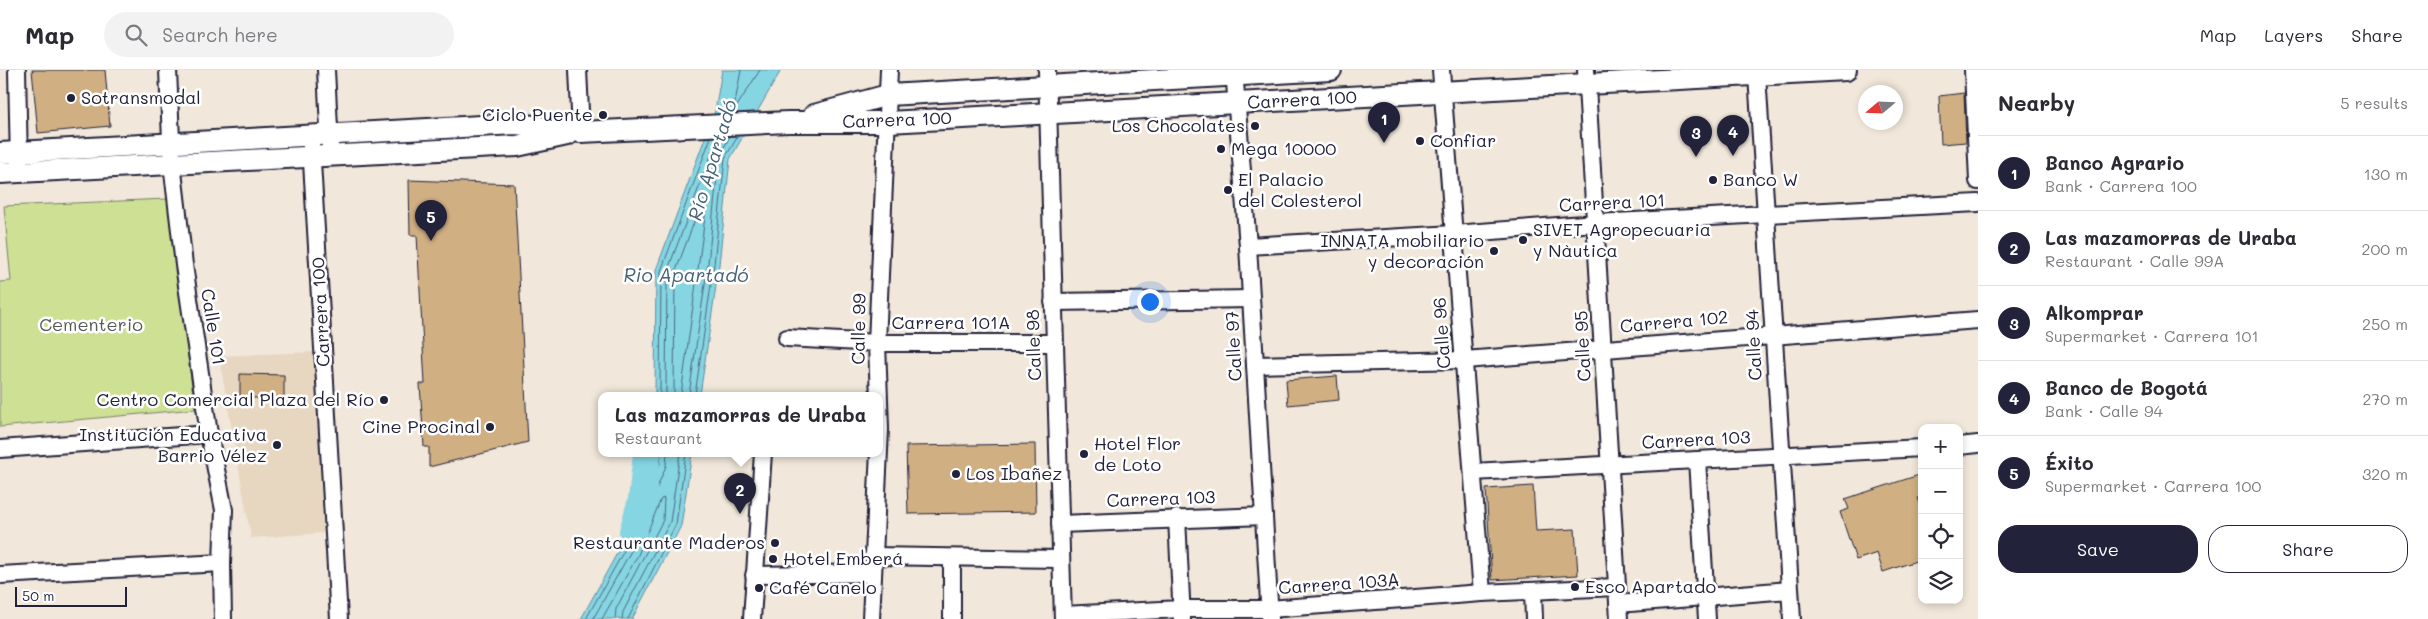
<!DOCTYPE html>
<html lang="en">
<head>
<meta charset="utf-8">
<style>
	body { margin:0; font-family:Mali,sans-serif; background:#f2f2f3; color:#2b2b33 }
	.controls { position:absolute; right:15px; bottom:15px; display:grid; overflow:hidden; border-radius:10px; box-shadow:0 2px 8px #0003 }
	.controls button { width:45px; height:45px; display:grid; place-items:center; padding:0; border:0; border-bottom:1px solid #e1e1e2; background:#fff; color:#2b2b33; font:25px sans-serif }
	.compass { position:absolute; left:1858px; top:15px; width:45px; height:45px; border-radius:50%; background:#fff; box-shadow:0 2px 8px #0003; rotate:251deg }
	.scale { position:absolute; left:15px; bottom:12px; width:112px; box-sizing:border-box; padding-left:5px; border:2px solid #22223b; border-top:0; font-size:14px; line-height:18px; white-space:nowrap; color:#22223b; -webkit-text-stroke:4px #fff; paint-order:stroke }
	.you { position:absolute; left:1149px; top:231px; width:18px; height:18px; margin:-12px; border:4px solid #fff; border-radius:50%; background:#1a73e8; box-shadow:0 0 0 8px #1a73e833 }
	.badge { display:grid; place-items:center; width:32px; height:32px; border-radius:50%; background:#22223b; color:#fff; font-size:16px; font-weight:700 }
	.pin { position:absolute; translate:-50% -41px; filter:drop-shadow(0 1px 2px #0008) }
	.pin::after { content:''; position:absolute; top:26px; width:18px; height:15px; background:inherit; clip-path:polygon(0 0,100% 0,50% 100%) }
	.popup { position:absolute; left:598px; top:322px; width:285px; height:65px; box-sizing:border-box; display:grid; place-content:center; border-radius:10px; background:#fff; filter:drop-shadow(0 1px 4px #0005); font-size:16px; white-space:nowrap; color:#7c7c81 }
	.popup b { font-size:19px; color:#2b2b33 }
	.popup::after { content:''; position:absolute; left:50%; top:100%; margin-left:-10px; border:10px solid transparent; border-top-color:#fff }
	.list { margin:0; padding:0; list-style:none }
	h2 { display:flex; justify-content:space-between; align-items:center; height:65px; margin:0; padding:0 20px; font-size:21px }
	h2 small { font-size:16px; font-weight:400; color:#7c7c81 }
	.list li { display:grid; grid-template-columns:32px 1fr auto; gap:15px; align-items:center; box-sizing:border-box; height:75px; padding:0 20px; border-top:1px solid #e1e1e2 }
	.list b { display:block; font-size:19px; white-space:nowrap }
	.list p { margin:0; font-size:16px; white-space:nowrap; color:#7c7c81 }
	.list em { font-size:16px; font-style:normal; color:#7c7c81 }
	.actions { display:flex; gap:10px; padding:15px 20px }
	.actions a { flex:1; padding:11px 0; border:1px solid #22223b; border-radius:20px; text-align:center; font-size:18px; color:#22223b }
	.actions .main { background:#22223b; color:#fff }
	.icon { flex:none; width:28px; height:28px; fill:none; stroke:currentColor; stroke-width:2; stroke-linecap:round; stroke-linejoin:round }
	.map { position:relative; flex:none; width:1978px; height:549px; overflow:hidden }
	header { display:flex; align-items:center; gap:30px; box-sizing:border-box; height:70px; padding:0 25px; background:#fff; border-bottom:1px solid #e1e1e2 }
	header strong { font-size:24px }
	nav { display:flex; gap:28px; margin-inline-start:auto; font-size:18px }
	.search { width:350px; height:45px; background:#f2f2f3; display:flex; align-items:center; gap:12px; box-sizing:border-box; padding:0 18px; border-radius:28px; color:#7c7c81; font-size:19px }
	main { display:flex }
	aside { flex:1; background:#fff }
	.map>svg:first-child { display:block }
	.built { fill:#e7d6c0 }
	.green { fill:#cde094; stroke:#788168 }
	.water { fill:#86d5e3; stroke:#5e8da0 }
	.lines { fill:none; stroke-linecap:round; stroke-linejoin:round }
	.shore { stroke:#4a6a7e; stroke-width:1 }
	.river { stroke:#86d5e3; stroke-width:28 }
	.building { fill:#d0af83; stroke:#22223b }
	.minor-casing { stroke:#22223b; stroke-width:20 }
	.major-casing { stroke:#22223b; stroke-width:24 }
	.minor { stroke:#fff; stroke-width:16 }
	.major { stroke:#fff; stroke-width:20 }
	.poi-dot { fill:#22223b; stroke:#fff; stroke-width:2 }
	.labels { text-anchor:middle; stroke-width:5; stroke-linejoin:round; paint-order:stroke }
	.poi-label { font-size:18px; fill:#22223b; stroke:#fff; text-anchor:start }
	.street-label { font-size:18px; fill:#22223b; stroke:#fff }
	.park-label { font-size:18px; fill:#555b56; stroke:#fff }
	.water-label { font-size:19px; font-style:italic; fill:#456176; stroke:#fff }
</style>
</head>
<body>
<header>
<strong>Map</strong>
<div class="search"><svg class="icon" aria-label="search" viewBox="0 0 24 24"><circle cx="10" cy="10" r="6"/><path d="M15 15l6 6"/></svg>Search here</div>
<nav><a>Map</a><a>Layers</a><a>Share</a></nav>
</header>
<main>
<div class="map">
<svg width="1978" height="549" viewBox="0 0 1978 549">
	<rect width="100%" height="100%" fill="#f1e7da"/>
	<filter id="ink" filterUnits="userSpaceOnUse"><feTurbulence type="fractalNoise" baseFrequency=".02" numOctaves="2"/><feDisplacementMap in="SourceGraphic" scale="10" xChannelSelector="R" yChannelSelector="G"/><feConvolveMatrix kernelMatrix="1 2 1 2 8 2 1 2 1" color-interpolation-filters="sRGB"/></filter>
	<g filter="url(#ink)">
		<path class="built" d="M315 282 324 463 251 468 219 286Z"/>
		<path class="green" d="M167 129 195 339 0 357V212L11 211 4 136Z"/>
		<g class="water">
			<path d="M722 0H780V2L730 89 719 195 700 325H655L656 200 715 41Z"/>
			<path d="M656 383H692L681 456 632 549H581L621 476 656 392Z"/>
		</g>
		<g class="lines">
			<g class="shore">
				<path d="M741 0 735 33 737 36 760 0"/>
				<path d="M660 325 661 201 711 67"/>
				<path d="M666 325 667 202 718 67"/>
				<path d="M674 325 675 203 702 131 704 129 707 132 681 325"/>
				<path d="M689 325 708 193 719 87 730 66"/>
				<path d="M695 325 714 194 725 88 738 66"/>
				<path d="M586 549 625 479 660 394 661 383"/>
				<path d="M593 549 631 481 666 396 667 383"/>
				<path d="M602 549 638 485 661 429 664 428 663 450 616 539 615 549"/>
				<path d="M622 549 623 542 670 452 680 383"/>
				<path d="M628 549 676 454 686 383"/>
			</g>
			<path class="river" d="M633 462 642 430 647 383"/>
		</g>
		<g class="building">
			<path d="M32 0H105L110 56 38 63Z"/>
			<path d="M1964 23 1966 72 1941 74 1939 26Z"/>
			<path d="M409 110 514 114 528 372 429 397V377H424L420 314H425L417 165H410Z"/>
			<path d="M240 304 284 305V328H240Z"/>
			<path d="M1337 306 1339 330 1288 335 1286 310Z"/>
			<path d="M1035 374 1036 442 908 444 906 376Z"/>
			<path d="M1922 404V427L1918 428 1922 439V489L1883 502 1877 483 1856 490 1840 442 1849 439 1845 429Z"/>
			<path d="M1533 416 1536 461 1575 459 1578 505 1492 510 1486 419Z"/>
		</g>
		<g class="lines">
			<defs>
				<g id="minor">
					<path d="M17 0 19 93"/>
					<path d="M168 0 172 93 184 195 209 364 224 440 222 493 223 549"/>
					<path d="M326 0 330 77"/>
					<path d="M578 0 581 62"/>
					<path d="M1047 0 1063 549"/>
					<path d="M1234 0 1248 176 1270 549"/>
					<path d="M1441 0 1482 523"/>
					<path d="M1586 0 1619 549"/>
					<path d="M1754 0 1757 5 1792 549"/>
					<path d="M1973 0 1978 111"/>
					<path d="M311 75 339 549"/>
					<path d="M1248 176 1454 164 1596 153 1978 133"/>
					<path d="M1053 232 1251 229"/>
					<path d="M787 268 877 273H1054"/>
					<path d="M1255 295 1464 290 1978 250"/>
					<path d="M1959 376 1978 374"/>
					<path d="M0 379 209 364"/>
					<path d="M1697 390 1707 549"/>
					<path d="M1473 402 1922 378"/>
					<path d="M1177 448 1182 549"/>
					<path d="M1060 454 1264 446"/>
					<path d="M873 486 1061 489"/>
					<path d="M0 505 222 493"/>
					<path d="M754 505 873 503"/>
					<path d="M1533 521 1534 549"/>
					<path d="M1618 534 1790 520"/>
					<path d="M1063 545 1181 539H1269L1482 523 1617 517"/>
					<path d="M752 549 763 383"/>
					<path d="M871 549 880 359 877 273 889 0"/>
					<path d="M952 549V488"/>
				</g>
				<g id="major">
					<path d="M814 45 888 25 1331 0"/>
					<path d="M0 83 517 54 581 62 788 52H888L1846 0"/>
					<path d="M0 103 517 76 567 65"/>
				</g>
			</defs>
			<use href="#minor" class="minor-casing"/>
			<use href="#major" class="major-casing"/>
			<use href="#minor" class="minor"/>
			<use href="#major" class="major"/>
		</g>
	</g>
	<g class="poi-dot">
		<circle cx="71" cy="28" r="5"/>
		<circle cx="603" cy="45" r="5"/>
		<circle cx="1255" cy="56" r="5"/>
		<circle cx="1420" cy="71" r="5"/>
		<circle cx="1221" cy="79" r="5"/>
		<circle cx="1713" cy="110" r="5"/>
		<circle cx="1228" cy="120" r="5"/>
		<circle cx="1523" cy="170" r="5"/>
		<circle cx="1494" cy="181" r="5"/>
		<circle cx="384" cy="330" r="5"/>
		<circle cx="490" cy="357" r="5"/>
		<circle cx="277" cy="375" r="5"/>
		<circle cx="1084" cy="384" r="5"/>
		<circle cx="956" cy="404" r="5"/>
		<circle cx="775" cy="473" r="5"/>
		<circle cx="773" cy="489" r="5"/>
		<circle cx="1575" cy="517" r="5"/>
		<circle cx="759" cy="518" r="5"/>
	</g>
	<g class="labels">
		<g class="poi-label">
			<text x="81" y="34">Sotransmodal</text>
			<text x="593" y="51" text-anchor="end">Ciclo Puente</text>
			<text x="1245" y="62" text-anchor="end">Los Chocolates</text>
			<text x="1430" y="77">Confiar</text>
			<text x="1231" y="85">Mega 10000</text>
			<text x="1238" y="116">El Palacio<tspan x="1238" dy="21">del Colesterol</tspan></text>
			<text x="1723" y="116">Banco W</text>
			<text x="1533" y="166">SIVET Agropecuaria<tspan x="1533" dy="21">y Nàutica</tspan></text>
			<text x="1484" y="177" text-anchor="end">INNATA mobiliario<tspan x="1484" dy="21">y decoración</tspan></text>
			<text x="374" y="336" text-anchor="end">Centro Comercial Plaza del Río</text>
			<text x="480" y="363" text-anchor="end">Cine Procinal</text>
			<text x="267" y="371" text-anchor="end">Institución Educativa<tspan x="267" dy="21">Barrio Vélez</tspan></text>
			<text x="1094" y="380">Hotel Flor<tspan x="1094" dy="21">de Loto</tspan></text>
			<text x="966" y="410">Los Ibañez</text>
			<text x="765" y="479" text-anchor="end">Restaurante Maderos</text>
			<text x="783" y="495">Hotel Emberá</text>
			<text x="1585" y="523">Esco Apartado</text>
			<text x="769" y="524">Café Canelo</text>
		</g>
		<g class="street-label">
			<text transform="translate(1302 30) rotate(-3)" y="6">Carrera 100</text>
			<text transform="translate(897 50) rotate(-2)" y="6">Carrera 100</text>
			<text transform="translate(1612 133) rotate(-3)" y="6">Carrera 101</text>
			<text transform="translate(321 242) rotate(-93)" y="6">Carrera 100</text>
			<text transform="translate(1674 252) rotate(-5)" y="6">Carrera 102</text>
			<text x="951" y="259">Carrera 101A</text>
			<text transform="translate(213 257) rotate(81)" y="6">Calle 101</text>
			<text transform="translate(859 259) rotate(-89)" y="6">Calle 99</text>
			<text transform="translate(1442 263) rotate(-94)" y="6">Calle 96</text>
			<text transform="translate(1034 275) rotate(-92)" y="6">Calle 98</text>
			<text transform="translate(1754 275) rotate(-93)" y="6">Calle 94</text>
			<text transform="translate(1234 276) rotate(-93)" y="6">Calle 97</text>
			<text transform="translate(1583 276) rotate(-93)" y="6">Calle 95</text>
			<text transform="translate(1696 370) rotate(-3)" y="6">Carrera 103</text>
			<text transform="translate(1161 429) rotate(-2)" y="6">Carrera 103</text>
			<text transform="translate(1339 514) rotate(-4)" y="6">Carrera 103A</text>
		</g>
		<g class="park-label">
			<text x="91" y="261">Cementerio</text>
		</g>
		<g class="water-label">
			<text transform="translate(712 90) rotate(-73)" y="7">Río Apartadó</text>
			<text x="686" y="212">Rio Apartadó</text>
		</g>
	</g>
</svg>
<div class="controls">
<button>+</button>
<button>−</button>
<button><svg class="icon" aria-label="locate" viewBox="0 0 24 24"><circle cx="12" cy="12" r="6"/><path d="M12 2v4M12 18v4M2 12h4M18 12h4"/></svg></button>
<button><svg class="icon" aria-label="layers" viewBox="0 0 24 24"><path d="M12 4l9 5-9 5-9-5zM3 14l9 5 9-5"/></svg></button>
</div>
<svg class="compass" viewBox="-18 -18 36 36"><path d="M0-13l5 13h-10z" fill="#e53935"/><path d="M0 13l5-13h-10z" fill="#7c7c81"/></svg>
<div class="scale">50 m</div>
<div class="you"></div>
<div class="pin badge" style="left:1384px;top:73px">1</div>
<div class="pin badge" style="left:740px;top:444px">2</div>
<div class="popup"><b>Las mazamorras de Uraba</b>Restaurant</div>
<div class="pin badge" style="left:1696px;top:87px">3</div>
<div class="pin badge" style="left:1733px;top:86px">4</div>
<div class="pin badge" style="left:431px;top:171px">5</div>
</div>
<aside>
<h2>Nearby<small>5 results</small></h2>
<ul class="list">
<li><span class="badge">1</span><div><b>Banco Agrario</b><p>Bank · Carrera 100</p></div><em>130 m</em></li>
<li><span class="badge">2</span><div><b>Las mazamorras de Uraba</b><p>Restaurant · Calle 99A</p></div><em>200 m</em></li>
<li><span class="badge">3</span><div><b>Alkomprar</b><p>Supermarket · Carrera 101</p></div><em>250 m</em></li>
<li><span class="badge">4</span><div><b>Banco de Bogotá</b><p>Bank · Calle 94</p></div><em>270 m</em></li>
<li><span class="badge">5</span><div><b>Éxito</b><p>Supermarket · Carrera 100</p></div><em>320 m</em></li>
</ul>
<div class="actions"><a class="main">Save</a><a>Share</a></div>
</aside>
</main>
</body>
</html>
